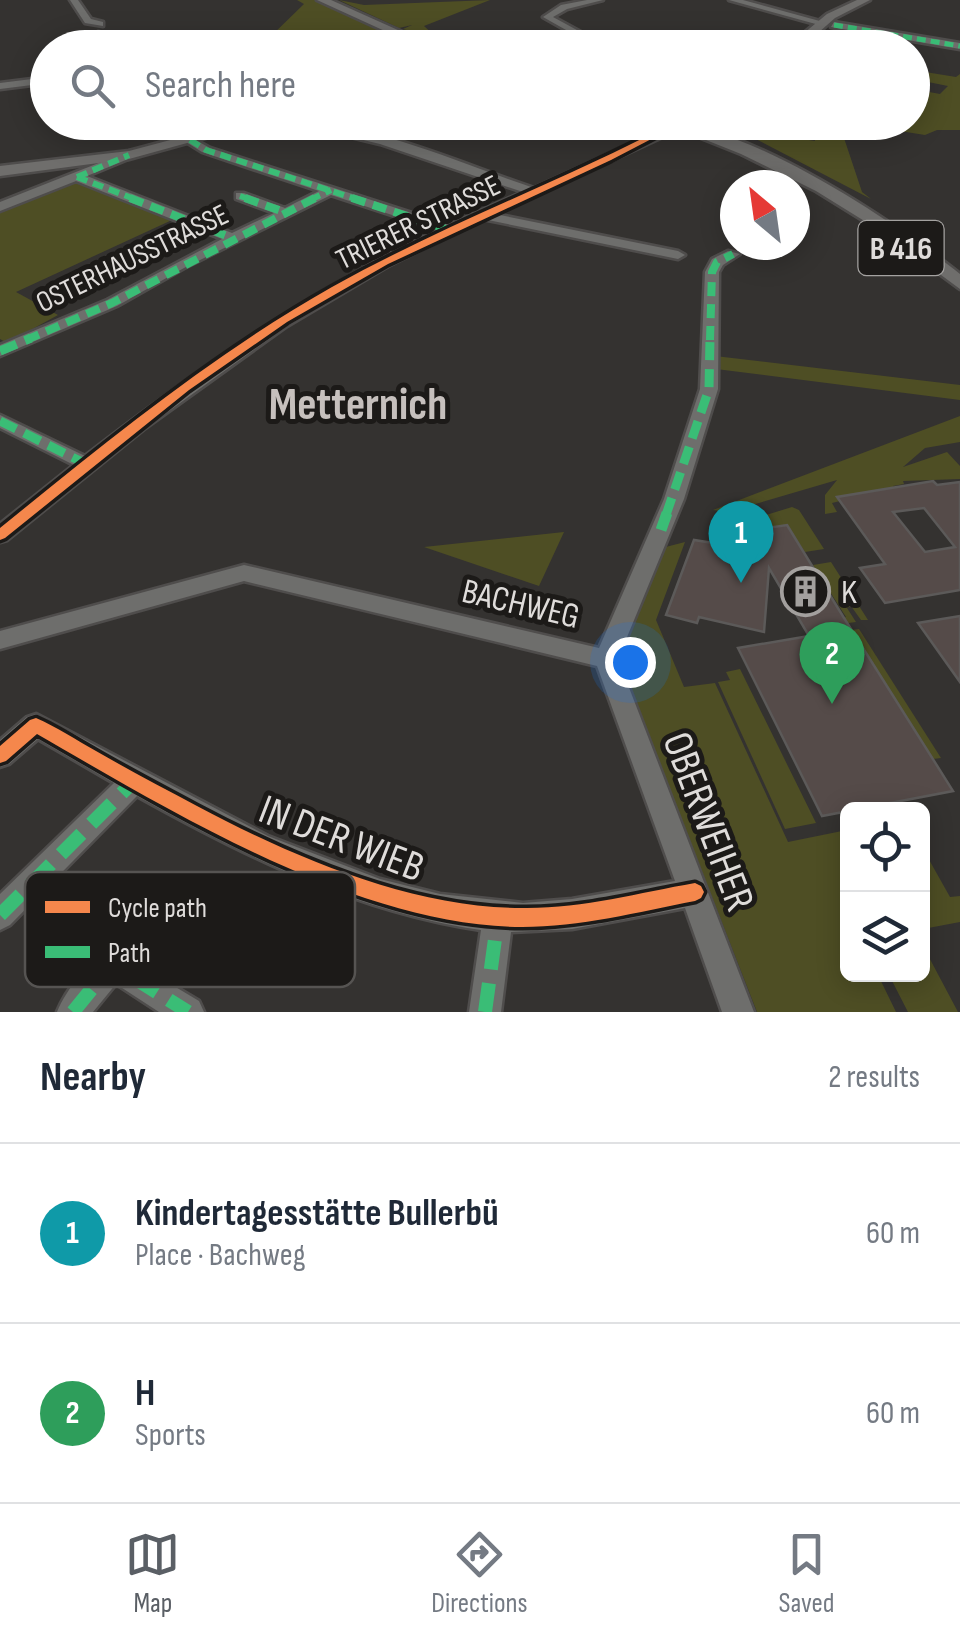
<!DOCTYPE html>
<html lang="en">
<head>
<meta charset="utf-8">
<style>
	body { margin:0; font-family:"Sofia Sans Condensed",sans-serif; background:#f6f6f7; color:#1f2937 }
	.controls { position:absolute; right:30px; bottom:30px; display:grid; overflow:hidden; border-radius:15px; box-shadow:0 5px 25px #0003 }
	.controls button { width:90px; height:90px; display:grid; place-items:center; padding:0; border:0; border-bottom:2px solid #e0e1e3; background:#fff; color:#1f2937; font:50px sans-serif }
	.compass { position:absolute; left:720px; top:170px; width:90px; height:90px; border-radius:50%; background:#fff; box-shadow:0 5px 25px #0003; rotate:331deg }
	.you { position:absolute; left:630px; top:662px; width:35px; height:35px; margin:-25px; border:8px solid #fff; border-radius:50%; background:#1a73e8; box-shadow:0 0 0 15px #1a73e833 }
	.badge { display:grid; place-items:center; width:65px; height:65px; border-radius:50%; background:#5a5f65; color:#fff; font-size:32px; font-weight:700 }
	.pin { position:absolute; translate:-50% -82px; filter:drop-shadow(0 2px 5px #0008) }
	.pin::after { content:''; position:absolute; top:52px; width:35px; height:30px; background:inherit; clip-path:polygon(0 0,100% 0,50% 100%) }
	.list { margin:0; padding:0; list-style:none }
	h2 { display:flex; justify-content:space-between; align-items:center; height:130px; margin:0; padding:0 40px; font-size:42px }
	h2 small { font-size:32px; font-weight:400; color:#747a83 }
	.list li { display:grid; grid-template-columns:65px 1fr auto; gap:30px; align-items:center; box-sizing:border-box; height:180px; padding:0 40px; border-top:2px solid #e0e1e3 }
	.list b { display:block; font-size:38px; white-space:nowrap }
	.list p { margin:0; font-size:32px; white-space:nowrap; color:#747a83 }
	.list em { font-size:32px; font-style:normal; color:#747a83 }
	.icon { flex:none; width:55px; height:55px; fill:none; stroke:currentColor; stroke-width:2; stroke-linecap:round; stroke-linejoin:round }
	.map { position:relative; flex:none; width:960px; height:1012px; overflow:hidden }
	.search { position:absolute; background:#fff; box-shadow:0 5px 25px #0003; left:30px; right:30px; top:30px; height:110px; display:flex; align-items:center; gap:25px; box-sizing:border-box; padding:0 35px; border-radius:55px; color:#747a83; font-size:38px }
	.sheet { height:490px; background:#fff }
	nav { display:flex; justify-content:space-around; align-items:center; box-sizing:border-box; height:140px; border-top:2px solid #e0e1e3; background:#fff; font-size:28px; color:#747a83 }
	nav a { display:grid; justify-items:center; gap:5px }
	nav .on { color:#5a5f65 }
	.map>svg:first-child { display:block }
	.green { fill:#4e4e24 }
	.building { fill:#554b49; stroke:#5c5a59; stroke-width:2.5; fill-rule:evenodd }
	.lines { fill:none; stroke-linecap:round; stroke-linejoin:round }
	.minor-casing { stroke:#4f4d4c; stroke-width:5 }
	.major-casing { stroke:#4f4d4c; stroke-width:5 }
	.minor { fill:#6e6e6c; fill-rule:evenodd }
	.major { fill:#6f6e6c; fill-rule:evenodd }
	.minor-bridge-casing { stroke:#4f4d4c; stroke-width:14; stroke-linecap:butt }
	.minor-bridge { stroke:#6e6e6c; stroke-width:11 }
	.quiet-far5 { stroke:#3abd76; stroke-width:5; stroke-dasharray:9 5; stroke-linecap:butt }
	.quiet-far4 { stroke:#3abd76; stroke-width:6; stroke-dasharray:11 6; stroke-linecap:butt }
	.quiet-far3 { stroke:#3abd76; stroke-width:8; stroke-dasharray:14 8; stroke-linecap:butt }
	.quiet-far2 { stroke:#3abd76; stroke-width:9; stroke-dasharray:18 9; stroke-linecap:butt }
	.quiet-far1 { stroke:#3abd76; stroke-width:11; stroke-dasharray:22 11; stroke-linecap:butt }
	.quiet { stroke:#3abd76; stroke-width:14; stroke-dasharray:29 14; stroke-linecap:butt }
	.cycleway-casing { stroke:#1c1a18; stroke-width:7 }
	.cycleway { fill:#f5874c; fill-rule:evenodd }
	.labels { text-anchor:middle; stroke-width:10; stroke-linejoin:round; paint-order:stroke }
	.far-street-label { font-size:30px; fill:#dfdcda; stroke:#1c1a18 }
	.shield { fill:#1c1a18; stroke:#a4a2a0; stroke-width:2.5 }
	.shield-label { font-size:32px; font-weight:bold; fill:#dfdcda }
	.poi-label { font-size:35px; fill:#dfdcda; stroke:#1c1a18; text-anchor:start }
	.street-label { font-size:35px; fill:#dfdcda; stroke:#1c1a18 }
	.near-street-label { font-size:42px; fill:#dfdcda; stroke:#1c1a18 }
	.district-label { font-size:45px; font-weight:bold; fill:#c6c0bd; stroke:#1c1a18 }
	.key { fill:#1c1a18; stroke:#565452; stroke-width:2.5 }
	.key-label { font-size:28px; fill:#dfdcda }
</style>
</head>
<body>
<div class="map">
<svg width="960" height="1012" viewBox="0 0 960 1012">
	<rect width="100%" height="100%" fill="#343230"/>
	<g class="green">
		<path d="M297 0H317L415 47H401L375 33 266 41 304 4Z"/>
		<path d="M339 0 364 5 490 0 424 26 435 36 469 47 463 48 403 29 412 25 399 28Z"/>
		<path d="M913 70 956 77 960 74V130H937L925 135 850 123 912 122 913 89 940 94 948 86 913 79Z"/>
		<path d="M810 123H839L862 192 871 199 733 127 815 141Z"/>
		<path d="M73 181 172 220 16 292 58 315 7 343 0 339V209Z"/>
		<path d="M715 356 960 385V400L716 369Z"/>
		<path d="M960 416V442L925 448 903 467 947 452 960 466V479L903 481 904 484 893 486 895 489 838 497 840 501 832 503 837 512 825 514V495L837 480 728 512 713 510Z"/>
		<path d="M792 507 799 510 824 549 805 552 787 525 747 531 734 525Z"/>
		<path d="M564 532 539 586 424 547Z"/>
		<path d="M685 542 656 620 684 687 715 683 788 842 847 830 848 974 878 975 896 1012H757L618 657 658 549Z"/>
		<path d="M831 562 868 620H861L851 606 847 608 856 622 819 627 816 623 846 617 813 565Z"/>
		<path d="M859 629 941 758 933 759 851 630Z"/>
		<path d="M740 669 816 823 785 829 718 682 730 680 726 672Z"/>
		<path d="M923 849 950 897 960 896V922L923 929Z"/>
		<path d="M923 946 958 1012H908L889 975 922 974Z"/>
	</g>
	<g class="building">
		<path d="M933 481 937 485 960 482V590L885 603 860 568 885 564 837 497ZM924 508 955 547 925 552 893 512Z"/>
		<path d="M787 525 844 618 953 791 822 816 738 648 809 636 769 568 764 632 699 617 697 623 666 615 694 540 719 544 717 548 761 556 747 531Z"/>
		<path d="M960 616V682L918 623Z"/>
	</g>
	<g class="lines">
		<defs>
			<g id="minor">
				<path d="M70 0H78L91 19 103 22V26L85 23Z"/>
				<path d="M587 0H603L567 9 553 17 610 48H598L543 17 561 5Z"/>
				<path d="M729 0H743L827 23 823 26Z"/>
				<path d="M834 22 960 43V49L831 27Z"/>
				<path d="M98 32 177 45 181 48H157L95 37Z"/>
				<path d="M248 38 262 43 259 48H250L252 45 248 44 190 48Z"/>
				<path d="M48 77V83L0 89V83Z"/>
				<path d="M289 122C372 122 456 162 534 188L661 130H669V134L495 214 678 251 685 255 678 259 483 219 388 266 287 326 144 429 7 540 0 542V524L74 465 0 428V415L85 456C197 370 310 291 438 230L331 195 184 268 117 306 0 356V345L107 300 222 239 76 181 0 211V202L129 151 133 153V157L87 176 232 233 274 213 236 199V193H244L285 208 319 191 202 152 186 142V138L190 137 210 148 449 225 523 192 380 144Z"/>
				<path d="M728 251 740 254 723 265 719 272 718 389 684 499 618 659 754 1012H722L685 908 572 929 511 932 501 1012H469L481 930C357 912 245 856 137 796L10 925 0 930V894L114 783 38 739 9 764 0 767V740L27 717 36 714 268 836 380 879 440 894 523 903 572 899 675 881 597 666 244 581 0 649V631L244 565 599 648 664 499 700 389 705 272 712 259Z"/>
				<path d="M112 949 199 1001 204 1012H159L116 984 93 1012H57C66 990 90 958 112 949Z"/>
			</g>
			<g id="major">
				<path d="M317 0H331L438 48H422Z"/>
				<path d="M857 0H870L835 18 801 48H760L798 38 827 14Z"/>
				<path d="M238 122H263L129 159 0 176V166L129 151Z"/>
				<path d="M661 122C745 122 895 222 960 274V289L887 235 816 191 741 154Z"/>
			</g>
		</defs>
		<use href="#minor" class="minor-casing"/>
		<use href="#major" class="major-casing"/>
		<use href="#minor" class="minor"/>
		<use href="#major" class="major"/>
		<defs>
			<path id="minor-bridge" d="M665 132 681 122"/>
		</defs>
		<use href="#minor-bridge" class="minor-bridge-casing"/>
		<use href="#minor-bridge" class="minor-bridge"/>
		<path class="quiet-far5" d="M834 25 960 46"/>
		<g class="quiet-far4">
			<path d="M190 140 206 150 359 200"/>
			<path d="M77 177 137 200"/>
			<path d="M77 177 129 155"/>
			<path d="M240 196 252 200"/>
			<path d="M310 200 331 190"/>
		</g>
		<g class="quiet-far3">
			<path d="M130 198 232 238"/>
			<path d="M245 198 287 213"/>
			<path d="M352 198 449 230"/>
			<path d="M26 340 112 303 315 198"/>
			<path d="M710 340 712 272 717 262 733 254"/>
		</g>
		<g class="quiet-far2">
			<path d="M0 351 31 338"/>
			<path d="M0 421 86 464"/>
			<path d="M666 515 709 389 710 338"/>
		</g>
		<path class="quiet-far1" d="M661 530 667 513"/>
		<g class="quiet">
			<path d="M0 915 133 782"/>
			<path d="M73 1012 112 964 188 1012"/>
			<path d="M485 1012 498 917"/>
		</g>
		<defs>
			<g id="cycleway">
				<path d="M675 122H684L611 160 388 264 287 322 189 390 5 538 0 540V528C106 442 213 354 332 287 443 225 562 181 675 122Z"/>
				<path d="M36 718C57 727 76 740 96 751 129 770 163 788 197 806 293 857 411 908 522 908 580 909 638 893 695 883L701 886 704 892 701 898 695 901C638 912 580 927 522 927 360 927 174 813 37 734L6 761 0 763V746L30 720Z"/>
			</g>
		</defs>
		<use href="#cycleway" class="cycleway-casing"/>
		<use href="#cycleway" class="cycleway"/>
	</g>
	<defs>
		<symbol id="building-ring" viewBox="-11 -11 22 22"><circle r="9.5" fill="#1c1a18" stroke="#a3a09e" stroke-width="1.5"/><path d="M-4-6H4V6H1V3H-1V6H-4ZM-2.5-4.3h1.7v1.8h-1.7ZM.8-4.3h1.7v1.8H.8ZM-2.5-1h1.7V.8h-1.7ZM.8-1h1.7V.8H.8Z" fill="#a3a09e"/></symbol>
	</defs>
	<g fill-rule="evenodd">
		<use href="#building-ring" x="778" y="564" width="55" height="55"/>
	</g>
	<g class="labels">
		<g class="far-street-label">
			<text transform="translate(418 222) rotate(-26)" y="10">TRIERER STRASSE</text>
			<text transform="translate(132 258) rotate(-26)" y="10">OSTERHAUSSTRASSE</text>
		</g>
		<rect class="shield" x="858.5" y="221" width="85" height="54" rx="8"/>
		<g class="shield-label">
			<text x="901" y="259">B 416</text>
		</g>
		<g class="poi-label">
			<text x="841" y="603">K</text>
		</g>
		<g class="street-label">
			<text transform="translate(521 603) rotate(13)" y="12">BACHWEG</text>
		</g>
		<g class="near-street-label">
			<text transform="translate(710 821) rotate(69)" y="15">OBERWEIHER</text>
			<text transform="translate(342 837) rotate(21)" y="15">IN DER WIEB</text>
		</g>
		<g class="district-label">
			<text x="358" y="419">Metternich</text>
		</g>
	</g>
	<rect x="25" y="872" width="330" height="115" rx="15" class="key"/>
	<rect x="45" y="901" width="45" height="12" fill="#f5874c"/>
	<rect x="45" y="946" width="45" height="12" fill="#3abd76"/>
	<g class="key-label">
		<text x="108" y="917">Cycle path</text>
		<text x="108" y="962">Path</text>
	</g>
</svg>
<div class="controls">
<button><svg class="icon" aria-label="locate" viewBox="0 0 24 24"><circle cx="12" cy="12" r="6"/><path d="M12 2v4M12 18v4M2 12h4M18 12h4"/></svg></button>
<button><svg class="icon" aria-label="layers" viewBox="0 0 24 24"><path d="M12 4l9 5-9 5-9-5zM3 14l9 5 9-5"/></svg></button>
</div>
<svg class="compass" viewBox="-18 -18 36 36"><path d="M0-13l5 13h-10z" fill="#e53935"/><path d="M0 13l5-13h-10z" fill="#747a83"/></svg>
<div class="you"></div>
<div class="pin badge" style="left:741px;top:583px;background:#0f9aa8">1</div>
<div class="pin badge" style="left:832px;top:704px;background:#2e9e5b">2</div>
<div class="search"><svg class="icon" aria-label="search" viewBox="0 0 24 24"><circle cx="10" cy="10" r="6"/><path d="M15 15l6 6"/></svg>Search here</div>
</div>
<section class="sheet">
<h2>Nearby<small>2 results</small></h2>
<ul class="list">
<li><span class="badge" style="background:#0f9aa8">1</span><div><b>Kindertagesstätte Bullerbü</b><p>Place · Bachweg</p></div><em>60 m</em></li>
<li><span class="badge" style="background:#2e9e5b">2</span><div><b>H</b><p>Sports</p></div><em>60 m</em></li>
</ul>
</section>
<nav>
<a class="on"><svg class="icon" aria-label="map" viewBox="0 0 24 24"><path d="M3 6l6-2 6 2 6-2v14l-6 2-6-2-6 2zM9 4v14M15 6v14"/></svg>Map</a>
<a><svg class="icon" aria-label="directions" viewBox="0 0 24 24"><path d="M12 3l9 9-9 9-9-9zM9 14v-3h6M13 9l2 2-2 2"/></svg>Directions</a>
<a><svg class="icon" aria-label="saved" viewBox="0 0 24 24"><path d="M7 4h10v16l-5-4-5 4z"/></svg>Saved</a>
</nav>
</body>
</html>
